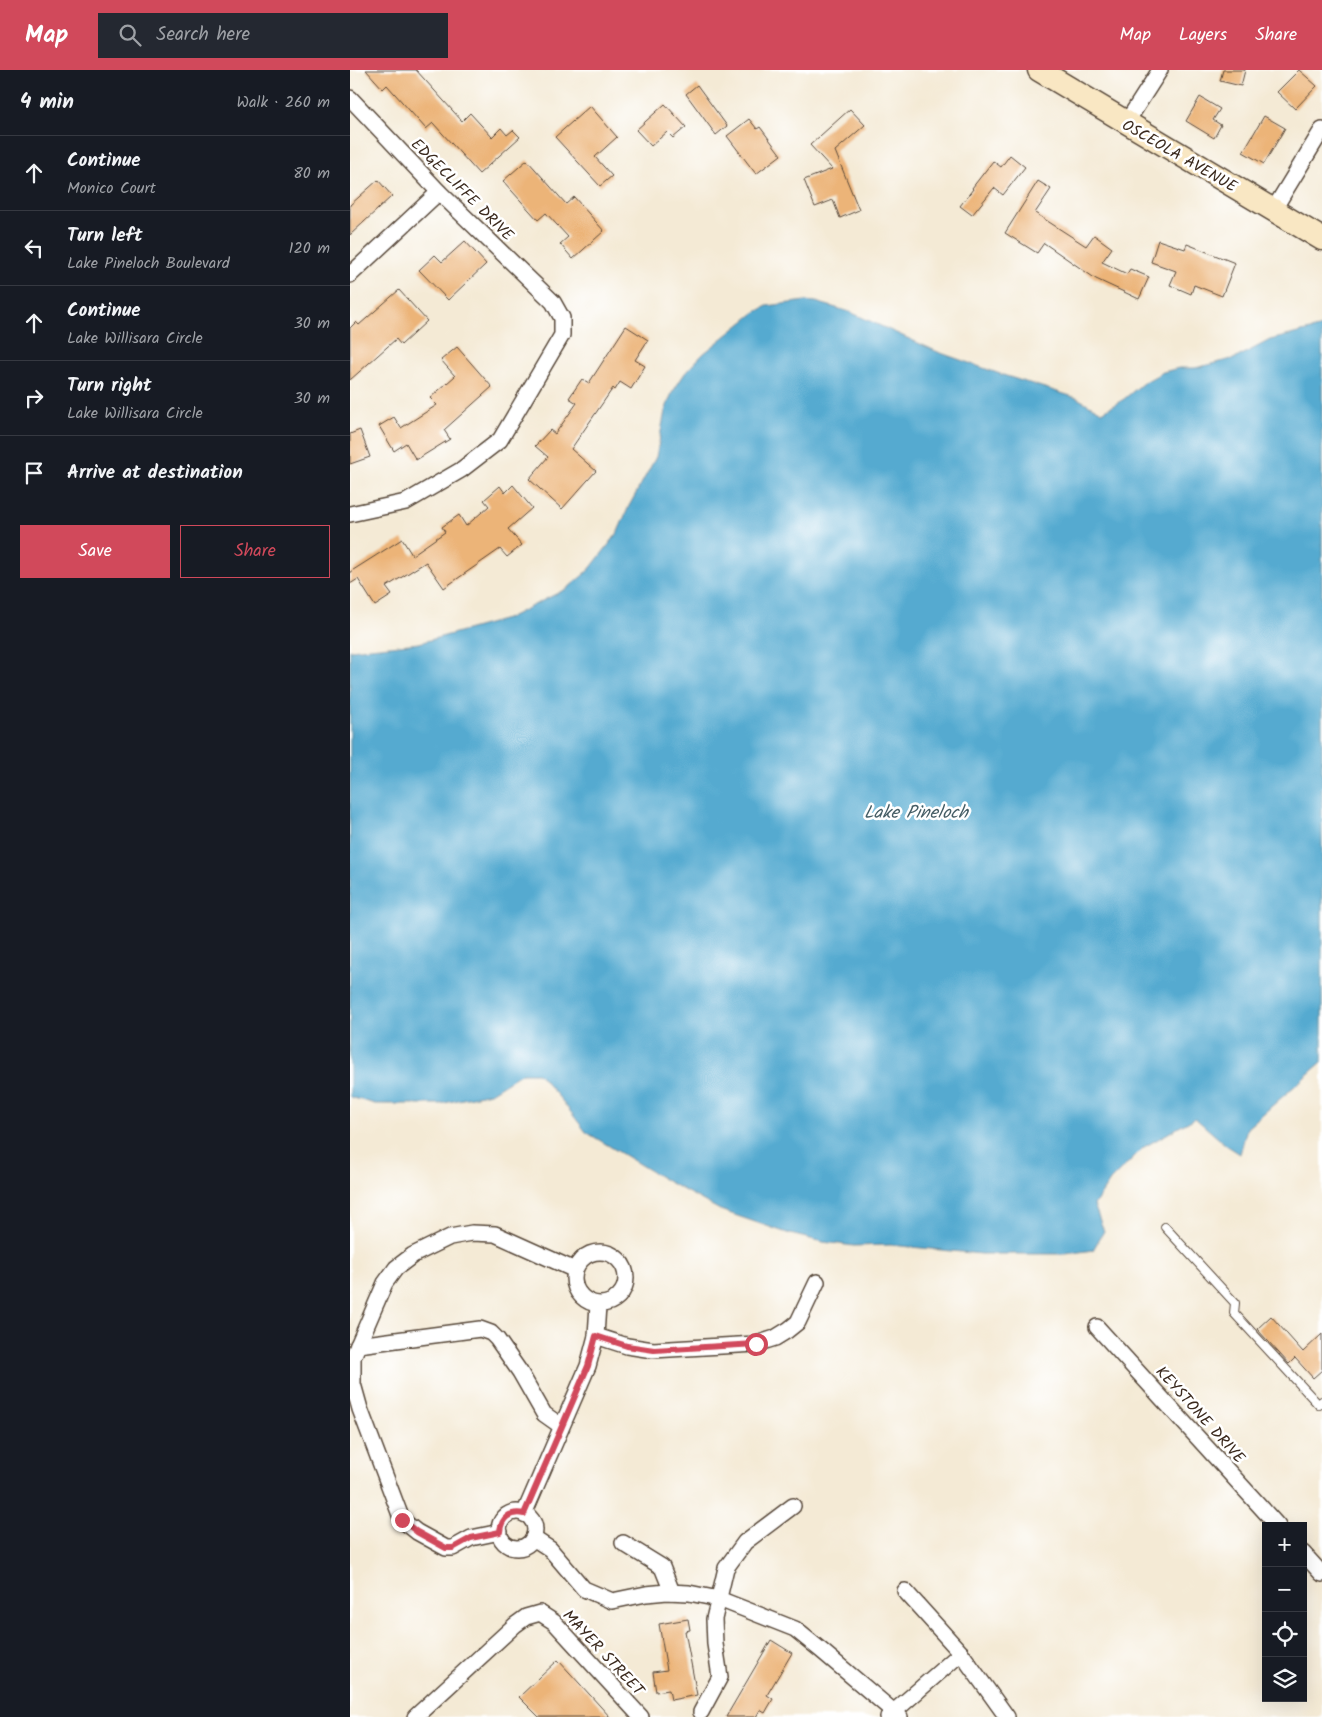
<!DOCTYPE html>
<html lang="en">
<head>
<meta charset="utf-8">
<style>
	body { margin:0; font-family:Kalam,sans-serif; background:#242831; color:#f1f3f6 }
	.controls { position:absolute; right:15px; bottom:15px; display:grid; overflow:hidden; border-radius:0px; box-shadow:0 5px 20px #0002 }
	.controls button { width:45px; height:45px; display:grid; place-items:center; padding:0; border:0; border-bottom:1px solid #363941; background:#171b24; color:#f1f3f6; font:25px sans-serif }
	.stop { position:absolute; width:15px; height:15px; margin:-11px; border:4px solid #d1495b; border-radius:50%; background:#fff }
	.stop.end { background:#d1495b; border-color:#fff; box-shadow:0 1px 5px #0008 }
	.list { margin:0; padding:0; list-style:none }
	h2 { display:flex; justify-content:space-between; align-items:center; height:65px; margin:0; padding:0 20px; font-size:21px }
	h2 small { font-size:16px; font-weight:400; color:#9ea1a6 }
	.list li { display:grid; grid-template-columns:32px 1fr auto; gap:15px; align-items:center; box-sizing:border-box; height:75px; padding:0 20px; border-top:1px solid #363941 }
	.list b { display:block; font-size:19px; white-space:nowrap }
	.list p { margin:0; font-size:16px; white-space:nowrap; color:#9ea1a6 }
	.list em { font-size:16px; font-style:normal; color:#9ea1a6 }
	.actions { display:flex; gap:10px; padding:15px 20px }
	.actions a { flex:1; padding:11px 0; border:1px solid #d1495b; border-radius:0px; text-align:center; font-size:18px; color:#d1495b }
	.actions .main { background:#d1495b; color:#fff }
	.icon { flex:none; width:28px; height:28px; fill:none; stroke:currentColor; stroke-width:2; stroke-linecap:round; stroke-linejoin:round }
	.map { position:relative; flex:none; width:972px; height:1647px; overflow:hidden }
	header { display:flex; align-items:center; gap:30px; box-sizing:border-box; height:70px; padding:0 25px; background:#d1495b; color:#fff }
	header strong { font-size:24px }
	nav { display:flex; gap:28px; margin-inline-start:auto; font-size:18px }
	.search { width:350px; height:45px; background:#242831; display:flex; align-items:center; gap:12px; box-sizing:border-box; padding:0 18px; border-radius:0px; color:#9ea1a6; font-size:19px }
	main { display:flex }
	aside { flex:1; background:#171b24 }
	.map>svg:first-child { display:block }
	.water { fill:#54aad0; stroke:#486a77 }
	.building { fill:#ecb478 }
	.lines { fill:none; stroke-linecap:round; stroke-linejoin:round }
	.lane-casing { stroke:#574739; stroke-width:10 }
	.street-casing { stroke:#574739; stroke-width:18 }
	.secondary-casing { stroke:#574739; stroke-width:25 }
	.lane { stroke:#fff; stroke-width:8 }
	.street { stroke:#fff; stroke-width:15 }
	.secondary { stroke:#f9e7c3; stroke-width:22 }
	.route { stroke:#d1495b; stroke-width:6 }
	.labels { text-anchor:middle; stroke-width:5; stroke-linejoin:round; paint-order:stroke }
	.street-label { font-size:16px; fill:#3b2a1e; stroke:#fff }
	.water-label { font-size:18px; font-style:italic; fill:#455d65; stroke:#fff }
</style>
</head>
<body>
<header>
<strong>Map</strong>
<div class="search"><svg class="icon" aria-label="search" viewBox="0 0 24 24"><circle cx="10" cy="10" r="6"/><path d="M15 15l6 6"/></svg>Search here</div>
<nav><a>Map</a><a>Layers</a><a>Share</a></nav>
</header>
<main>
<aside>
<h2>4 min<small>Walk · 260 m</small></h2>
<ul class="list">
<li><svg class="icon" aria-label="ahead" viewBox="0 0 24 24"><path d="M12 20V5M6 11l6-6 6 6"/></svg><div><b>Continue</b><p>Monico Court</p></div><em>80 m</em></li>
<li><svg class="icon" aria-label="left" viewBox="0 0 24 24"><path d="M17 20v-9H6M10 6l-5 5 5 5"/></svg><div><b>Turn left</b><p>Lake Pineloch Boulevard</p></div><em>120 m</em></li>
<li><svg class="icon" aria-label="ahead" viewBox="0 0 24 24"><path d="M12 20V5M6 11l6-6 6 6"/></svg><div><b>Continue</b><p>Lake Willisara Circle</p></div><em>30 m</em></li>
<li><svg class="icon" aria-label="right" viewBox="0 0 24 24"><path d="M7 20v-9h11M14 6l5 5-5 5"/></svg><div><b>Turn right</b><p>Lake Willisara Circle</p></div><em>30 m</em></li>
<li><svg class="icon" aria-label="arrive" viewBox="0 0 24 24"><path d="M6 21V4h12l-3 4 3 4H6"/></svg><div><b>Arrive at destination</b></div></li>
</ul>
<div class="actions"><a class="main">Save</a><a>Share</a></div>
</aside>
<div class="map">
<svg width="972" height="1647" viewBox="0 0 972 1647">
	<rect width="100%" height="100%" fill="#fff"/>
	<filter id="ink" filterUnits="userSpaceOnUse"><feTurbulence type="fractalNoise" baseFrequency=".02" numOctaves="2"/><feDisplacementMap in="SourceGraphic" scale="10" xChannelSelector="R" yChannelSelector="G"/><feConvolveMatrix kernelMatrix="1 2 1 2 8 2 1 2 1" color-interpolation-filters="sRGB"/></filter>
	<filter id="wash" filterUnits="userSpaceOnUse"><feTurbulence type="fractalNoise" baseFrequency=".0096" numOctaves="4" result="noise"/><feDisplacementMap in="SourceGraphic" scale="20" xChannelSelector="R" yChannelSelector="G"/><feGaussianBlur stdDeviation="1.12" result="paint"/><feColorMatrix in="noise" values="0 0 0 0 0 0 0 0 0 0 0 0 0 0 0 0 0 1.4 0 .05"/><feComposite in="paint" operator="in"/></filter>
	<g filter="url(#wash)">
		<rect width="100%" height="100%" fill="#f4ead5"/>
		<path class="water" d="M455 231 466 232 500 242 588 282 653 305 727 328 752 342 774 329 793 313 813 302 829 298H845L886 288 920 270 972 257V992L897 1058 890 1084 876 1075 845 1048 794 1077 760 1111 744 1135 754 1161 743 1180 716 1184H631L541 1175 504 1176 473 1172 440 1164 370 1140 317 1111 236 1062 213 1032 188 1003H172L140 1023 90 1034H25L0 1027V580L69 573 156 549 218 518 239 500 267 464 279 436 306 387 315 341 322 323 335 303 353 284 404 243 417 236Z"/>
		<g id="blocks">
			<g class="building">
				<path d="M16 0H66L112 51 120 43 142 67 151 58 157 65 163 60 170 67 129 104 83 53 76 59 37 15 33 19Z"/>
				<path d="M873 0H895L891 16 870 11Z"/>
				<path d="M949 0 967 16 945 39 927 22Z"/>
				<path d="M347 15 377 56 366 65 336 24Z"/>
				<path d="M850 27 870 39 863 50 871 55 864 68 836 51Z"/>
				<path d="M315 34 336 57 323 68 317 62 301 76 286 60Z"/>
				<path d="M240 36 267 67 245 87 262 106 250 116 205 67Z"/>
				<path d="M500 39 515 55 485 81 509 140 490 148 483 130 465 137 454 110 482 99 460 75Z"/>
				<path d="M914 46 935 58 914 94 893 82Z"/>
				<path d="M399 49 407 59 410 57 431 85 406 104 377 66Z"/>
				<path d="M660 85 675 97 653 125 644 118 622 145 610 136 623 119 622 118 643 91 651 97Z"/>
				<path d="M177 90 216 134 224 127 254 161 223 189 210 174 218 167 196 143 188 150 153 111Z"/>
				<path d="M28 110 42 126 0 165V135Z"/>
				<path d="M688 111 701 119 685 143 736 176 744 165 762 178 752 192 777 204 780 199 799 207 789 229 746 209 694 173 687 183 655 163Z"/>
				<path d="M808 170 835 179 837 174 885 193 872 226 844 215 841 224 820 215 826 201 801 192Z"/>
				<path d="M115 171 136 194 98 230 69 200 85 185 92 192Z"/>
				<path d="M49 220 77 251 51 275 46 269 0 310V258L6 252 9 255Z"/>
				<path d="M276 256 298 270 285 290 295 296 281 319 270 312 265 320 263 318 221 379 246 401 212 439 179 409 198 387 185 376 200 360 205 364 227 333 219 328 232 309 239 313Z"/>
				<path d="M107 277 142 317 94 360 100 369 66 390 56 373 44 381 29 356 44 347 51 358 87 335 80 328 105 306 91 290Z"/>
				<path d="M10 360 20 387 0 394V364Z"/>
				<path d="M163 415 182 438 158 459 172 475 157 487 150 479 94 518 76 492 36 517 42 525 25 536 8 509 0 514V502L52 469 62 485 95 462 92 457 109 445 116 456 139 436 134 430 150 416 155 423Z"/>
				<path d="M921 1246 953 1282 972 1264V1300L963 1308 945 1288 939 1294 907 1259Z"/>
				<path d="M338 1549 340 1560 335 1561 347 1625 321 1630 319 1620 306 1622 303 1602 317 1600 309 1554Z"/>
				<path d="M421 1570 442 1583 417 1625 423 1629 415 1643 410 1640 406 1647H376Z"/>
				<path d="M208 1590 220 1603 260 1647H189L169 1627Z"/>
			</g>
		</g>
	</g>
	<g filter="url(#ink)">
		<use href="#blocks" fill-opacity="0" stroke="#574739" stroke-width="1"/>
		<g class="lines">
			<defs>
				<path id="lane" d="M815 1157 885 1233 884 1243 969 1335 972 1331"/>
				<g id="street">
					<path d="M0 28 89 122 203 232 212 248V265L150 370 111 400 56 432 0 444"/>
					<path d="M776 53 810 0"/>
					<path d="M924 139 972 60"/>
					<path d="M0 205 89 122"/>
					<circle cx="250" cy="1208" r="26"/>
					<path d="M747 1257 928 1456"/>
					<path d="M246 1266 277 1276 303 1280 406 1274 425 1268 438 1260 448 1252 467 1212"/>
					<path d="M8 1275 130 1259 141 1263 147 1269 170 1302 194 1344 211 1356"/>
					<circle cx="167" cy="1460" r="18"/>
					<path d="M174 1444 238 1296 246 1266 248 1235"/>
					<path d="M150 1462 121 1468 103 1478H96L67 1462 52 1450 10 1339 3 1314V1287L35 1213 46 1198 63 1185 100 1167 122 1163 145 1164 225 1200"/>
					<path d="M183 1468 200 1479 234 1519 262 1531 296 1524 317 1522 339 1523 369 1529 445 1559 472 1581 550 1647"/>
					<path d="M273 1473 312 1497 322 1522"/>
					<path d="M953 1483 972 1504"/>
					<path d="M555 1521 611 1583 657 1647"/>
					<path d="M351 1642 370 1607 365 1574 364 1549 376 1498 395 1472 443 1436"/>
					<path d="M65 1647 165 1555 176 1547 190 1543 204 1552 291 1647"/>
					<path d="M538 1647 611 1583"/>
				</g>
				<path id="secondary" d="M689 0 972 169"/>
			</defs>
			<use href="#lane" class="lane-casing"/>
			<use href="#street" class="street-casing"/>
			<use href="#secondary" class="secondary-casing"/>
			<use href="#lane" class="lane"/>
			<use href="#street" class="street"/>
			<use href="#secondary" class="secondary"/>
		</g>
	</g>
	<g class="lines" filter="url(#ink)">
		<path class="route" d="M52 1450 67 1462 96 1478H103L121 1468 150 1462C151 1448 160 1441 174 1444L238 1296 246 1266 277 1276 304 1280 406 1274"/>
	</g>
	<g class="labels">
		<g class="street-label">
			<text transform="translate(830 85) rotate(30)" y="6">OSCEOLA AVENUE</text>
			<text transform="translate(113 119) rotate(45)" y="6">EDGECLIFFE DRIVE</text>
			<text transform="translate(851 1344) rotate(48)" y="6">KEYSTONE DRIVE</text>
			<text transform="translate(254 1582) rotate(47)" y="6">MAYER STREET</text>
		</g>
		<g class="water-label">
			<text x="566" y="748">Lake Pineloch</text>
		</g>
	</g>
</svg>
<div class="controls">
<button>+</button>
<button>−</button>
<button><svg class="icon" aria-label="locate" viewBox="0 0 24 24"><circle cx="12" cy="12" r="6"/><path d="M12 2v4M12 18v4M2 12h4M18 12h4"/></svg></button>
<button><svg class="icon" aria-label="layers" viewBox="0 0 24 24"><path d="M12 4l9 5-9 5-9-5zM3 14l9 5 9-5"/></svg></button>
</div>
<div class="stop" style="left:406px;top:1274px"></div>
<div class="stop end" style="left:52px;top:1450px"></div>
</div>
</main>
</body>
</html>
